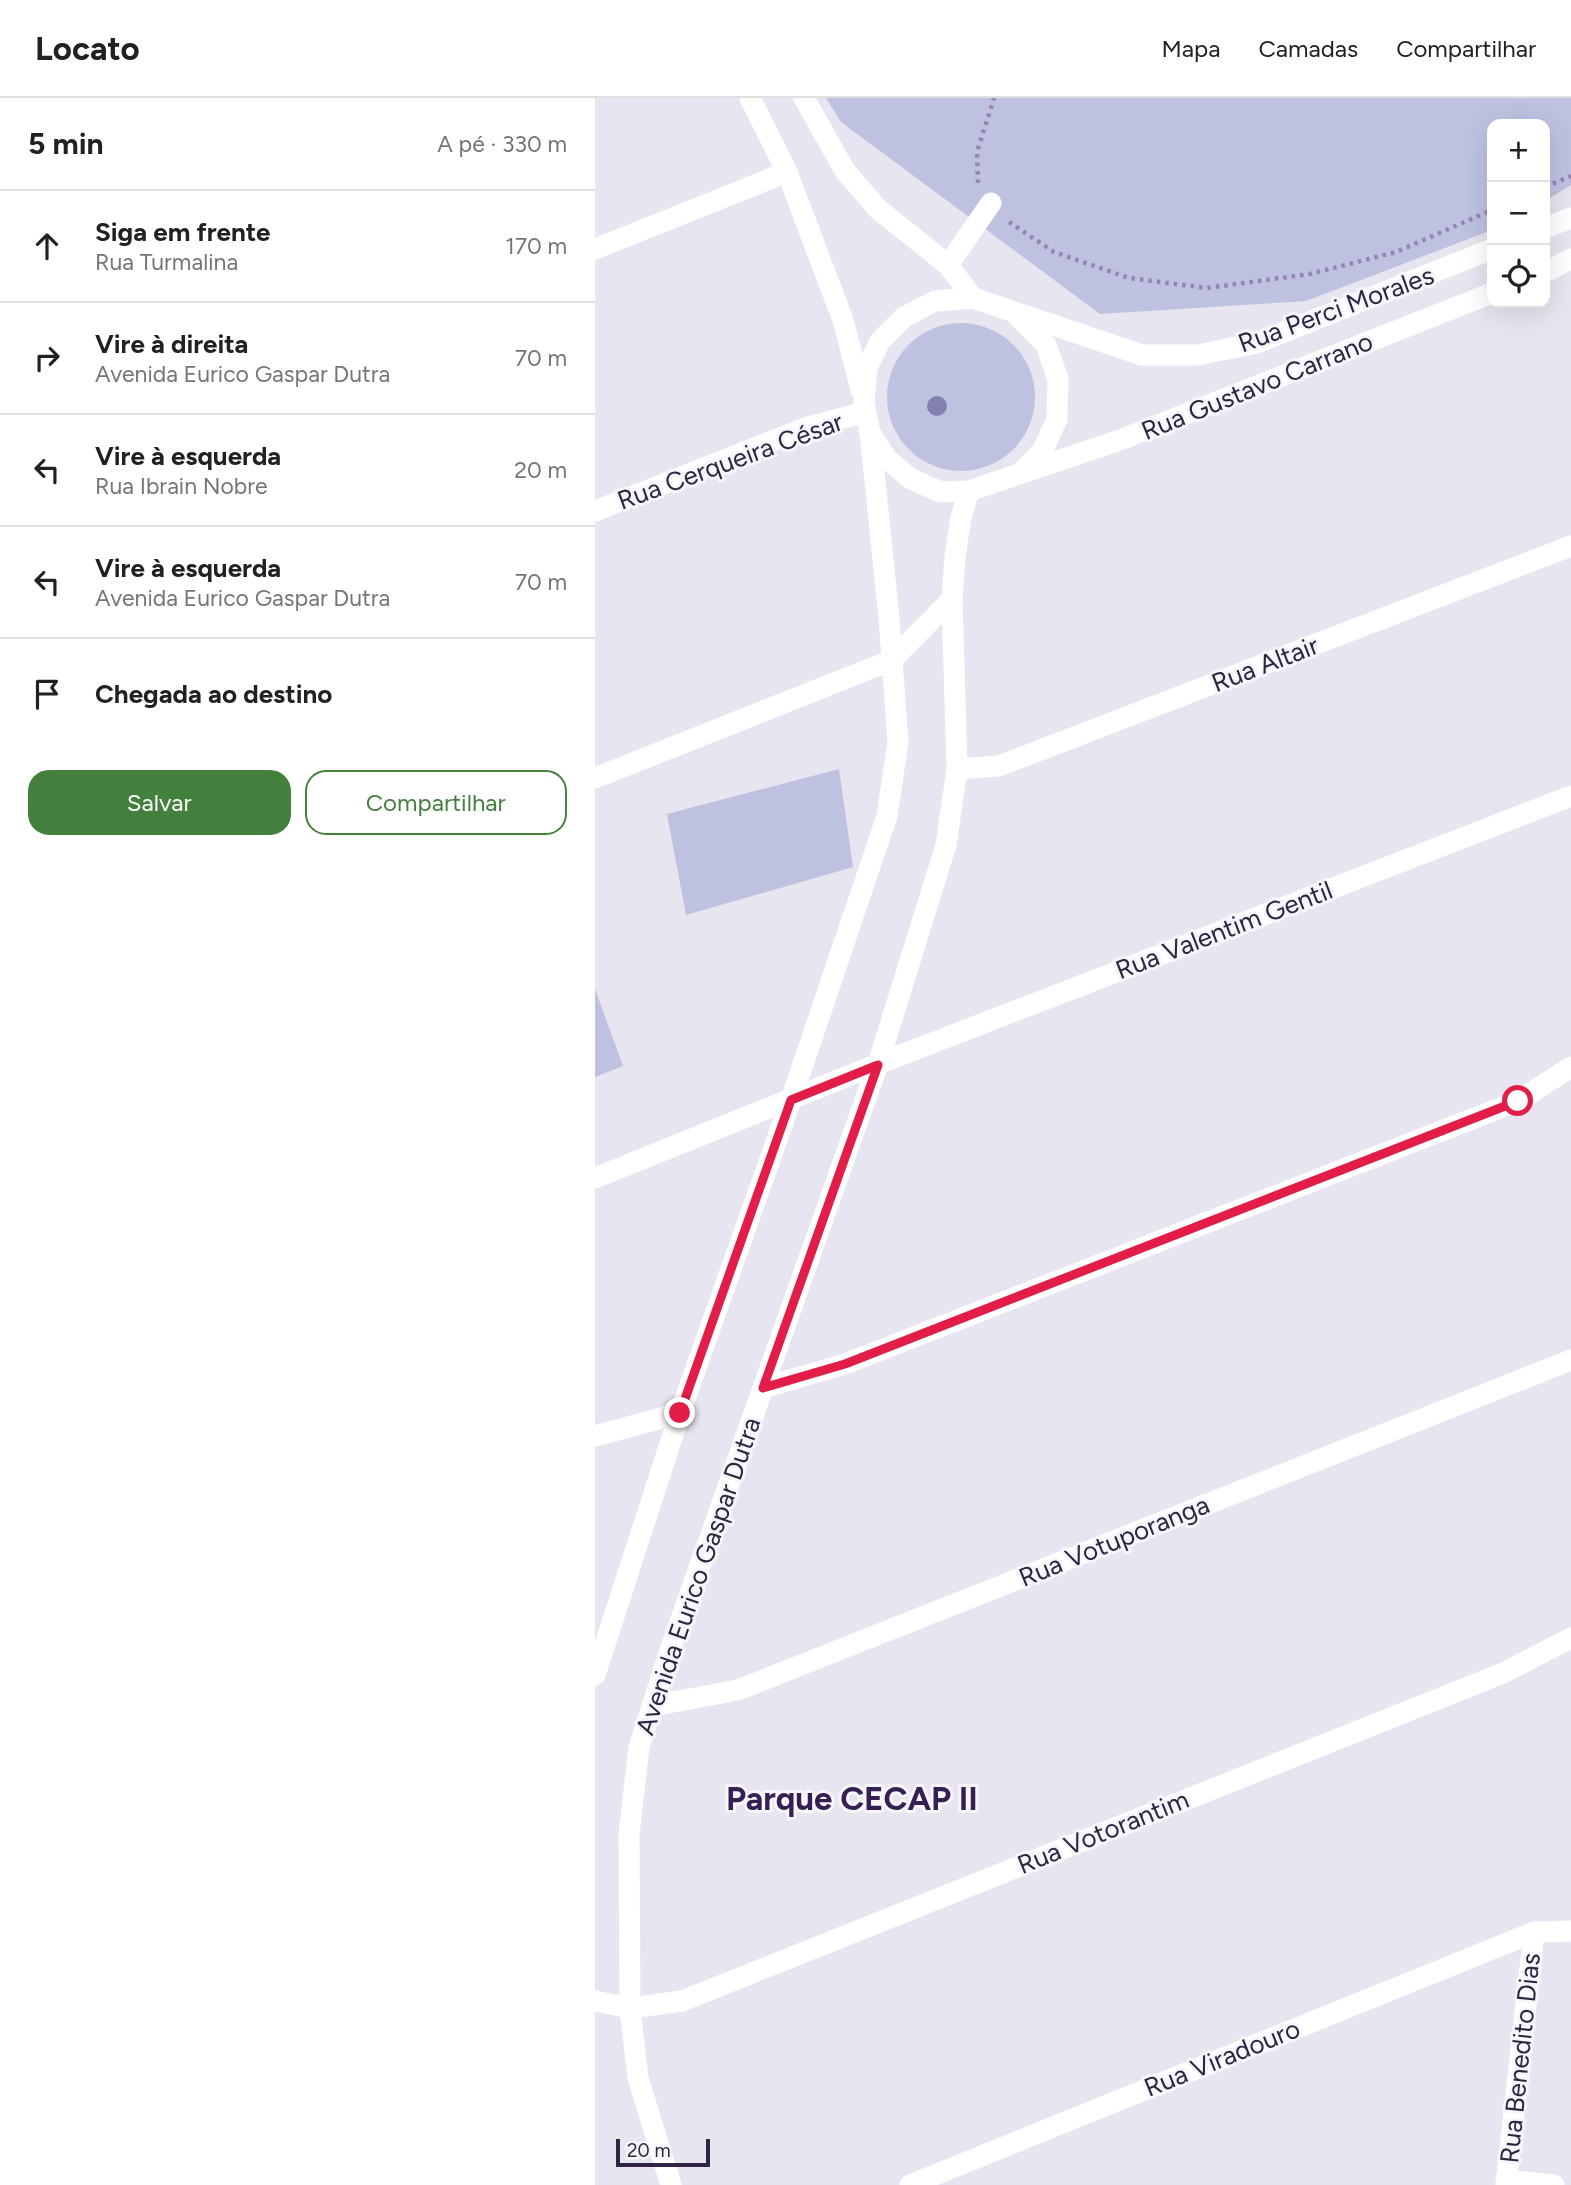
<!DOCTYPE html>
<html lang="pt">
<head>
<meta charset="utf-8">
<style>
	body { margin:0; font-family:Figtree,sans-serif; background:#f6f6f6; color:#202124 }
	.controls { position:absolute; right:21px; top:21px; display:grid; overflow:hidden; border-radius:14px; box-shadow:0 7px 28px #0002 }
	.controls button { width:63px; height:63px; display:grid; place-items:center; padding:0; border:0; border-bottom:2px solid #e0e0e0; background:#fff; color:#202124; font:35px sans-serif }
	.scale { position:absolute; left:21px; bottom:18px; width:94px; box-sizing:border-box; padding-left:7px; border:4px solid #2f2441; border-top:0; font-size:19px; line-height:24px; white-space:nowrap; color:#2f2441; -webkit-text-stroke:5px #f7f6fb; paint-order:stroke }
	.stop { position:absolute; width:21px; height:21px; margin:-16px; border:5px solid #e11d48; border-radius:50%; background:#fff }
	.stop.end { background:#e11d48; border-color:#fff; box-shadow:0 2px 7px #0008 }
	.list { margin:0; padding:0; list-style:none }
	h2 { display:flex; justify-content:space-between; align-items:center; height:91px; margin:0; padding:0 28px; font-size:30px }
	h2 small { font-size:23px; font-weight:400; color:#757577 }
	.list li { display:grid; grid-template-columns:46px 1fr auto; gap:21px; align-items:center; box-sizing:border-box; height:112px; padding:0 28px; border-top:2px solid #e0e0e0 }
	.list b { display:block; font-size:26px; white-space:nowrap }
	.list p { margin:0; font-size:23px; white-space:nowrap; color:#757577 }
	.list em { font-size:23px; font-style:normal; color:#757577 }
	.actions { display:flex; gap:14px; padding:21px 28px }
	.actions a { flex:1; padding:16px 0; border:2px solid #43803e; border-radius:21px; text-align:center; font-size:24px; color:#43803e }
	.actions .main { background:#43803e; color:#fff }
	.icon { flex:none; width:38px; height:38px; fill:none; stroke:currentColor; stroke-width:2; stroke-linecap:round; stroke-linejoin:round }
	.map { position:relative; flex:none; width:976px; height:2087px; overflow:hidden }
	header { display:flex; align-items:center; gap:42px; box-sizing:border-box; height:98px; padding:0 35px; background:#fff; border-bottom:2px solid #e0e0e0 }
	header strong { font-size:33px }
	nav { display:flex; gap:38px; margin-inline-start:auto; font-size:24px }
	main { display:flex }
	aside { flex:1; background:#fff }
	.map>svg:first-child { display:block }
	.green { fill:#bec1e0 }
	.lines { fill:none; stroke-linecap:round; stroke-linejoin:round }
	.path { stroke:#9585b2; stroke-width:4.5; stroke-dasharray:3.5 5; stroke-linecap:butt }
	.minor { stroke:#fff; stroke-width:21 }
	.tree { fill:#8280ae }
	.route { stroke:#e11d48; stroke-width:9 }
	.labels { text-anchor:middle; stroke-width:6; stroke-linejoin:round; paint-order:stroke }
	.street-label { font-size:26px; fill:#2f2441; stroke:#f7f6fb }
	.district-label { font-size:33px; font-weight:bold; fill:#351f54; stroke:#f7f6fb }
</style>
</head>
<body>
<header>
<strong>Locato</strong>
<nav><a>Mapa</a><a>Camadas</a><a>Compartilhar</a></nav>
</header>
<main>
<aside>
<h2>5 min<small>A pé · 330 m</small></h2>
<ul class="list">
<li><svg class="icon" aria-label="ahead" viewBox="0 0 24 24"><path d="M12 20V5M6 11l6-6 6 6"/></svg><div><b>Siga em frente</b><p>Rua Turmalina</p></div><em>170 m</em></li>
<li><svg class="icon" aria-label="right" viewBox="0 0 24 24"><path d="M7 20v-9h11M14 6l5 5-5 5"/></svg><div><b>Vire à direita</b><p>Avenida Eurico Gaspar Dutra</p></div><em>70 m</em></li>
<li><svg class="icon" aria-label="left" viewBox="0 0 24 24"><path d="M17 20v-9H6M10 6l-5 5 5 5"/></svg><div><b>Vire à esquerda</b><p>Rua Ibrain Nobre</p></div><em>20 m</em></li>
<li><svg class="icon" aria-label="left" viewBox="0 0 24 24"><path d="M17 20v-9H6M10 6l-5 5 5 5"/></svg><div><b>Vire à esquerda</b><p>Avenida Eurico Gaspar Dutra</p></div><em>70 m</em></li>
<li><svg class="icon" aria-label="arrive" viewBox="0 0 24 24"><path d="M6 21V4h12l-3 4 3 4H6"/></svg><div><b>Chegada ao destino</b></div></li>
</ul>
<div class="actions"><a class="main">Salvar</a><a>Compartilhar</a></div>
</aside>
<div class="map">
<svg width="976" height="2087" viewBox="0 0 976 2087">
	<rect width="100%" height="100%" fill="#e7e5ef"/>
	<g class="green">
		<path d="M231 0H976V87L950 103V26H897V132L711 203 505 216 246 24Z"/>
		<circle cx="366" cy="299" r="74"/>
		<path d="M244 671 258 769 91 817 72 716Z"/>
		<path d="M0 891 28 968 0 979Z"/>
	</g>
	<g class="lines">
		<g class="path">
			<path d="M383 85 382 54 399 0"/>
			<path d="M950 89 976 78"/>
			<path d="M414 124 459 154 534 180 612 190 715 176 801 154 897 112"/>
		</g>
		<g class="minor">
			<path d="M155 0 192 74 248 222 266 292"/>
			<path d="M209 0 250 73 283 111 353 167 378 200"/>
			<path d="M950 130 976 120"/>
			<path d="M0 151 192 74"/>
			<path d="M353 167 396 105"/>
			<path d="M950 174 976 161"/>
			<path d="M420 215 451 247 463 281 462 321 448 352 424 376 374 393 346 394 316 381 292 361 275 335 269 304 272 270 285 243 309 219 340 203 378 200 547 257H602L662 245 897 151"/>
			<path d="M430 374 525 342 897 195"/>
			<path d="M0 413 213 329 271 314"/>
			<path d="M362 671 404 668 976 448"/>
			<path d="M0 680 297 562 357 501"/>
			<path d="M0 1080 283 966 976 698"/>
			<path d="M168 1290 250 1266 923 1003 976 969"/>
			<path d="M0 1338 85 1315"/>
			<path d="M0 1577 85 1315 196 1002 292 718 303 644 294 520 275 335"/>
			<path d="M57 1608 143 1592 976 1262"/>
			<path d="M0 1903 35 1910 87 1903 908 1575 976 1540"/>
			<path d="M911 2082 959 2087"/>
			<path d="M76 2087 43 1980 35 1910 34 1736 44 1649 75 1552 283 966 351 747 362 671 357 501 360 459 366 419 374 393"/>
			<path d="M315 2087 939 1834 976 1833"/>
			<path d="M911 2087 939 1834"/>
		</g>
	</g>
	<circle class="tree" cx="342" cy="308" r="10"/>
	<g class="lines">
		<path class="route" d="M85 1315 196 1002 283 967 168 1290 250 1266 923 1003"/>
	</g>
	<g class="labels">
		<g class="street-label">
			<text transform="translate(741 211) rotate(-20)" y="9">Rua Perci Morales</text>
			<text transform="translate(662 288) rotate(-22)" y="9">Rua Gustavo Carrano</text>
			<text transform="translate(135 363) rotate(-20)" y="9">Rua Cerqueira César</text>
			<text transform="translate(670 566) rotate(-21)" y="9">Rua Altair</text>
			<text transform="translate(629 832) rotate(-21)" y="9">Rua Valentim Gentil</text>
			<text transform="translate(519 1443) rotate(-22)" y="9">Rua Votuporanga</text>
			<text transform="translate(103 1478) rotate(-71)" y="9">Avenida Eurico Gaspar Dutra</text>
			<text transform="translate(508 1734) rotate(-22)" y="9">Rua Votorantim</text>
			<text transform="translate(627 1960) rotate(-22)" y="9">Rua Viradouro</text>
			<text transform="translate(925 1960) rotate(-84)" y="9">Rua Benedito Dias</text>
		</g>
		<g class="district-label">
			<text x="257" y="1712">Parque CECAP II</text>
		</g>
	</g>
</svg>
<div class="controls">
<button>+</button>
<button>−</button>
<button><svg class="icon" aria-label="locate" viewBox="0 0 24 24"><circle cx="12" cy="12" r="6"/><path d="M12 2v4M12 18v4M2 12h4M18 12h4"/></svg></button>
</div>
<div class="scale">20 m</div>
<div class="stop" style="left:923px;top:1003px"></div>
<div class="stop end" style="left:85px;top:1315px"></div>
</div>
</main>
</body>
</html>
